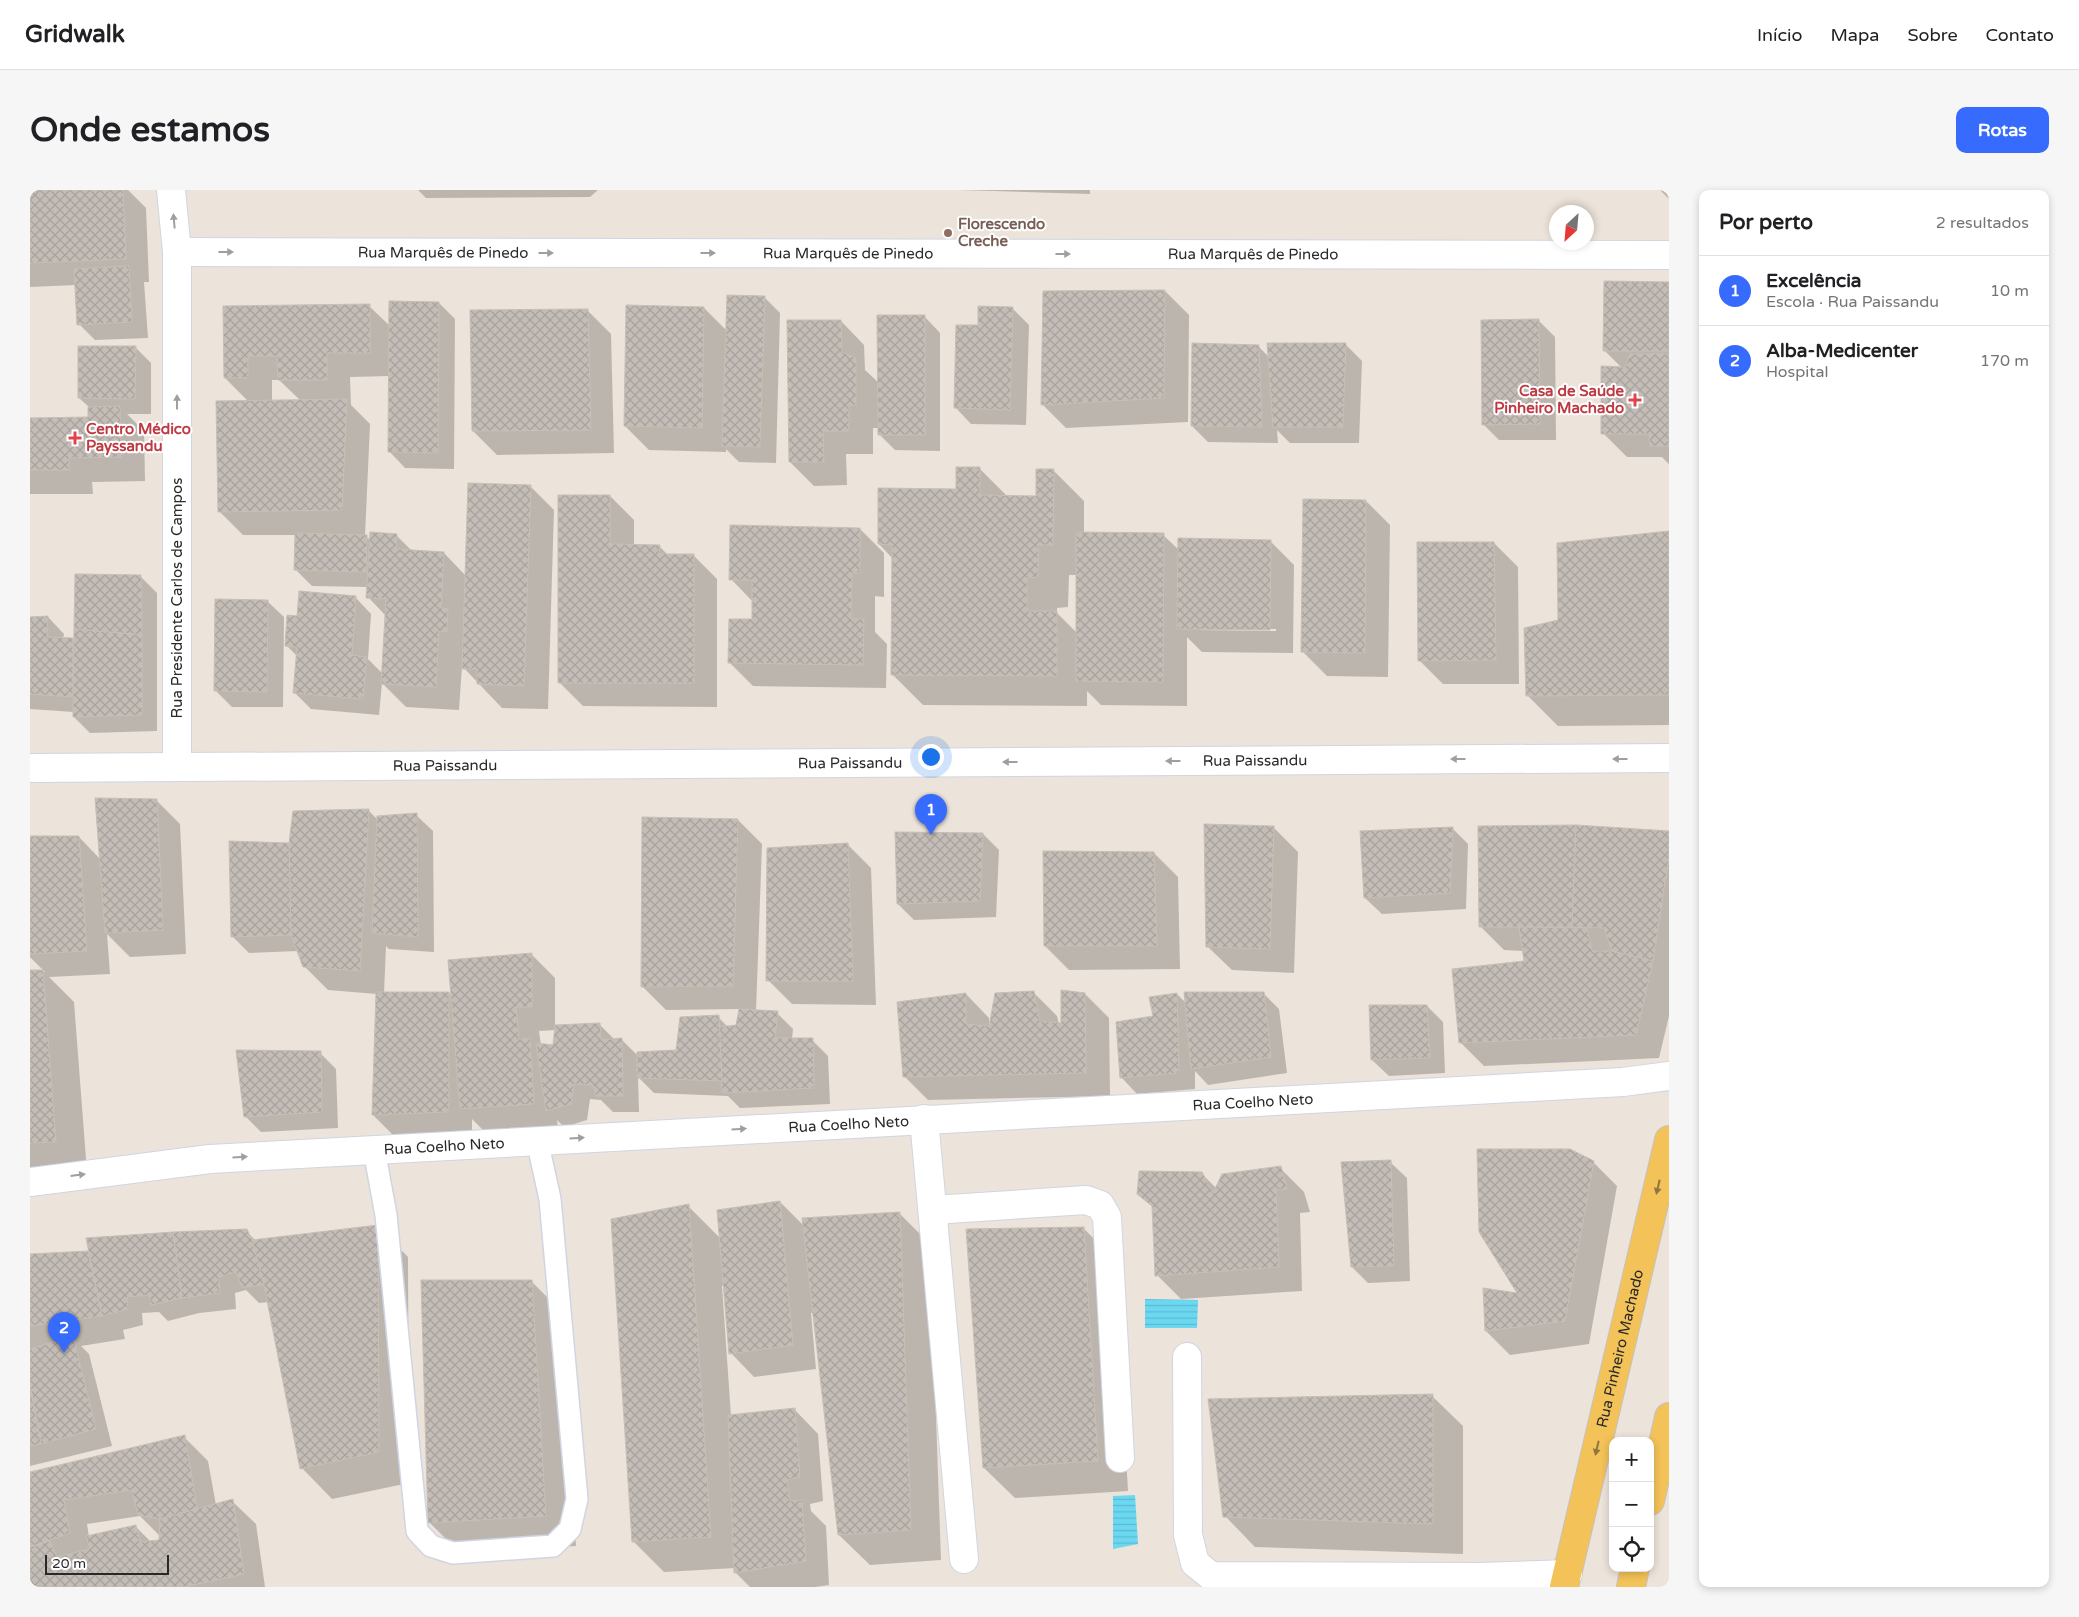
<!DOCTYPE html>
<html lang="pt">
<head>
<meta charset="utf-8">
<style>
	body { margin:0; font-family:"Varela Round",sans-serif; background:#f6f6f6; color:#202124 }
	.controls { position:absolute; right:15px; bottom:15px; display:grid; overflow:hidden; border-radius:10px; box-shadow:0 2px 8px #0003 }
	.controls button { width:45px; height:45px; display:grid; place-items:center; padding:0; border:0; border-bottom:1px solid #e0e0e0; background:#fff; color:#202124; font:25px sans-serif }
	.compass { position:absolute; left:1519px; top:15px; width:45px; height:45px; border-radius:50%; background:#fff; box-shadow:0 2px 8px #0003; rotate:206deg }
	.scale { position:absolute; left:15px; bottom:12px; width:124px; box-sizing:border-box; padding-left:5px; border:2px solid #292929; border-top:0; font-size:14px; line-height:18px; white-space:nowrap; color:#292929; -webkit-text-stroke:4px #fff; paint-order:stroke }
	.you { position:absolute; left:900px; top:566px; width:18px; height:18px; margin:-12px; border:4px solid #fff; border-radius:50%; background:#1a73e8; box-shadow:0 0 0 8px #1a73e833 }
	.badge { display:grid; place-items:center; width:32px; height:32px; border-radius:50%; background:#366bfd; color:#fff; font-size:16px; font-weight:700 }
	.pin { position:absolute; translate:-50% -41px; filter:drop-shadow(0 1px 2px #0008) }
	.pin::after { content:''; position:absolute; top:26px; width:18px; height:15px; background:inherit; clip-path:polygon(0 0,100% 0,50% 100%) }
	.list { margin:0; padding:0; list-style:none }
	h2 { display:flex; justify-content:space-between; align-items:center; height:65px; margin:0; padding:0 20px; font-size:21px }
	h2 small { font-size:16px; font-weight:400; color:#757577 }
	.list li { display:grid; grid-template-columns:32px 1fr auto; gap:15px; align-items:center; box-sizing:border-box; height:70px; padding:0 20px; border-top:1px solid #e0e0e0 }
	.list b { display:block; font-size:19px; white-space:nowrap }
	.list p { margin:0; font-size:16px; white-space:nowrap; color:#757577 }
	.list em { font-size:16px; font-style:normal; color:#757577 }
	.icon { flex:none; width:28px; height:28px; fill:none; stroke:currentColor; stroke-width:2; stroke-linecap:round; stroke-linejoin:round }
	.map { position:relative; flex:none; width:1639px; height:1397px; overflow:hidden; border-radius:10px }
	header { display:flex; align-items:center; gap:30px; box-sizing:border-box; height:70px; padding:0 25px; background:#fff; border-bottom:1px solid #e0e0e0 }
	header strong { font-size:24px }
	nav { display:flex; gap:28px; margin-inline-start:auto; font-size:18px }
	.intro { display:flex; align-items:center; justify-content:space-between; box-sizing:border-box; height:120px; padding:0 30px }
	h1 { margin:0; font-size:35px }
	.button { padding:12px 22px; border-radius:10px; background:#366bfd; color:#fff; font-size:18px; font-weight:700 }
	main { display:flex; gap:30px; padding:0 30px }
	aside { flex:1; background:#fff; border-radius:10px; box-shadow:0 2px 8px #0003 }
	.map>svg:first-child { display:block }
	.water { fill:url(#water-rules) }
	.shadow { fill:#0003; fill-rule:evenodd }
	.building { fill:url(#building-cross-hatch); stroke:#c7bfb4 }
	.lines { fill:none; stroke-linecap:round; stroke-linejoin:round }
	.lane-casing { stroke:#d0d5e3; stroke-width:24 }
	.street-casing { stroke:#d0d5e3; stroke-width:30 }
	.primary-casing { stroke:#c3c3c3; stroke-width:30 }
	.lane { stroke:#fff; stroke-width:21 }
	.street { stroke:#fff; stroke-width:28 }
	.primary { stroke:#f3c258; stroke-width:28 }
	.oneway { fill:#9f9f9f }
	.oneway2 { fill:#8e7640 }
	.education-dot { fill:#8d6e63; stroke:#fff; stroke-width:2 }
	.health-dot { fill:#e0444e; stroke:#fff; stroke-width:2 }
	.labels { text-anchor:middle; stroke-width:4; stroke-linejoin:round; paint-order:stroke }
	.education-label { font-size:15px; font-weight:bold; fill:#785e54; stroke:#fff; text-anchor:start }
	.street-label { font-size:15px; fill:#292929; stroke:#fff }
	.health-label { font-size:15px; font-weight:bold; fill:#be3a42; stroke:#fff; text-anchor:end }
</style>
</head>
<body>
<header>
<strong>Gridwalk</strong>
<nav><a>Início</a><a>Mapa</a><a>Sobre</a><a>Contato</a></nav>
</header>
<div class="intro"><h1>Onde estamos</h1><a class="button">Rotas</a></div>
<main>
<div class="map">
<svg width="1639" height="1397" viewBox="0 0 1639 1397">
	<defs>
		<pattern id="water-rules" width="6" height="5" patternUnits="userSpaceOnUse" patternTransform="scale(1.25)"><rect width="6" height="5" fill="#6bd8f1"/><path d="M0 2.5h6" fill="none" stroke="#5db9cf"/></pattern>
		<pattern id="building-cross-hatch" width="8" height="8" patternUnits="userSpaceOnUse" patternTransform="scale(1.25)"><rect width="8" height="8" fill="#c4bdb7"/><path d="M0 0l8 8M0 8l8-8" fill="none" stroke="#a8a29d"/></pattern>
	</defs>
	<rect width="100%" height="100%" fill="#ece3da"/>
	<g class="water">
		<path d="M1115 1109 1168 1110 1167 1138H1115Z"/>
		<path d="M1105 1305 1108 1354 1083 1359V1306Z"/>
	</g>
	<g class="shadow">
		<path d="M0 0H98L116 18 119 92H114L118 148 65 150 49 134 46 95 0 97Z"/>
		<path d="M388 0H568L560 7 396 8Z"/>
		<path d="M929 0H1060V4Z"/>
		<path d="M1630 0H1639V9Z"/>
		<path d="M1639 93V274L1632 267H1597L1573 243 1592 178 1574 160Z"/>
		<path d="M1135 101 1159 125 1158 232 1036 238 1012 214Z"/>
		<path d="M734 107 750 123 746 273 709 272 696 259V262L619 260 595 236 674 118 697 141Z"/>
		<path d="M409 113 425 129 424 279 375 278 359 261 360 186 320 187 321 215 340 234 335 346 341 350 366 345 382 361 414 363 436 386 500 296 524 320 518 519 472 518 432 476 429 520 376 517 352 493 349 525 281 519 264 502 267 466 256 455 268 427 325 407 341 424 338 469 353 484 356 426 338 407V397L282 396 266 380 267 345H213L189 321 219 212 195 188 194 117 339 116 360 136ZM242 190H249L271 211H242Z"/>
		<path d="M983 119 999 135 996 235 941 234 925 217 949 137Z"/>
		<path d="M557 120 581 144 584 263 467 265 443 241Z"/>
		<path d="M894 126 910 143V261L865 260 849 244V238H843V264H816L817 295 784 296 760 272 811 131 834 155 835 180 849 193Z"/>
		<path d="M1509 131 1525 147 1526 250H1469L1453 234Z"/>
		<path d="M1316 155 1332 171 1329 253H1260L1247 240 1248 253 1178 252 1162 236 1228 156 1239 167Z"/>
		<path d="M105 157 121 173V224H97L114 241 115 291 62 292 63 304H0V229L59 228V217L49 208Z"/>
		<path d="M950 279 978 307H1007L1023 280 1054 311V344L1133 345 1149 360 1240 351 1264 375 1263 463 1172 462 1157 447V516L1071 515 1057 501V516L893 515 862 484 863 369 849 354 927 300ZM1039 385H1047V443L1027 423V418L1038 417ZM1170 438 1246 439V441L1170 440Z"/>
		<path d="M580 306 604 330V356H629L638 365H663L687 389V517L553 516 529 492Z"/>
		<path d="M1336 311 1360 335 1358 487 1297 486 1273 462Z"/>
		<path d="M830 339 854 363V407L845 406V442L857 454 856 498 723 496 699 472 723 431V412L701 389Z"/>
		<path d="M1639 343V535L1528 536 1497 505 1530 431Z"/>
		<path d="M1464 353 1488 377 1489 494H1413L1389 470Z"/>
		<path d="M111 387 127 403V541L60 543 44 527V522L0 519V428L18 427 34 444 33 449 45 450Z"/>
		<path d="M237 411 254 427 253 517H202L185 500Z"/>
		<path d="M126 610 150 634 156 764 100 767 77 744 80 784 19 787 44 812 57 982 0 984V782H15L0 767V647H49L71 670Z"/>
		<path d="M338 620 348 630 386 625 403 641 404 762 359 759 356 756 354 803H419L422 806 501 764 525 788V836L569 834 585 850 591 849 608 866 647 862 688 827 698 837 707 836 710 819 636 820 612 796 708 630 732 654 726 821 747 823 763 839 762 849 782 850 798 866 800 914 710 918 698 906 624 903 608 887 609 922H583L571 910 560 909 557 930 534 937 527 930 528 937 455 942 442 929V945L367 949 343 925 347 804 298 800 274 776 268 761 219 763 202 746 261 655ZM526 840 525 856 511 855 509 841Z"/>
		<path d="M1244 638 1268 662 1264 783 1202 780 1178 757Z"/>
		<path d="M1422 638 1438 654 1436 719 1352 724 1335 708Z"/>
		<path d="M1639 642V826L1629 868 1454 876 1430 852 1495 772 1493 761 1474 760 1451 737Z"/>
		<path d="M953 644 969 660 966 727 884 730 868 714Z"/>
		<path d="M817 654 841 678 846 815 762 814 738 790Z"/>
		<path d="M1124 663 1148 687 1150 779 1039 780 1015 756Z"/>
		<path d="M1003 802 1027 826 1029 834H1033L1055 804 1079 828 1080 906 898 910 874 886 936 804 959 828V835Z"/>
		<path d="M1233 803 1249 819 1257 883 1178 895 1165 881V899L1107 904 1091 887 1125 828 1147 804 1157 814Z"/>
		<path d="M1397 816 1413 832 1415 883 1359 886 1342 870Z"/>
		<path d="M290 863 306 879 308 938 231 942 215 926Z"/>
		<path d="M1360 972 1377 988 1380 1091 1338 1093 1322 1077Z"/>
		<path d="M1563 972 1587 996 1559 1154 1480 1165 1456 1141 1454 1099 1490 1105Z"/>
		<path d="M1250 978 1274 1002 1280 1022 1270 1023 1272 1101 1151 1109 1127 1085 1124 1018 1108 1003 1171 983 1187 999Z"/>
		<path d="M750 1012 774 1036 869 1023 900 1054 911 1370 840 1375 809 1345 784 1123H781L786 1179 724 1187 701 1163 695 1095 692 1096 701 1226 765 1220 788 1244 793 1311 780 1314 781 1321 796 1336 799 1395 785 1397H720L706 1383 705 1378 634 1382 603 1351 658 1016 690 1048Z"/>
		<path d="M347 1036 378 1067 379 1293 302 1309 272 1278 239 1112 229 1113 216 1100 205 1103 206 1119 169 1123 138 1131 129 1122 112 1123 113 1135 93 1140 95 1149 51 1156 59 1164 82 1256 0 1276V1065L57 1062 61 1066 216 1041 226 1051Z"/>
		<path d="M1054 1039 1085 1069 1098 1301 985 1308 954 1278Z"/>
		<path d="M502 1092 532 1122 546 1356 430 1363 399 1332Z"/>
		<path d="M1402 1206 1433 1236V1364L1225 1357 1195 1326Z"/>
		<path d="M154 1247 178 1271 186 1315 202 1311 226 1334 235 1397H0V1283ZM110 1326 131 1347V1351L121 1352 105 1336 59 1347 57 1334Z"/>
	</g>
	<g class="building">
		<path d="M0 0H93L96 69 0 73Z"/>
		<path d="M99 76 102 132 47 135 44 79Z"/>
		<path d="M1574 91 1639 92V161H1573Z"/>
		<path d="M1135 100 1134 208 1011 215 1013 101Z"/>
		<path d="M697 105 735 106 730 257 692 256Z"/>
		<path d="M359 111 409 112 408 263 358 262Z"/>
		<path d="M340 114V163H297V190H248L247 166H218V188H194L193 116Z"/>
		<path d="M596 115 674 117 672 238 594 236Z"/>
		<path d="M948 116 983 117 980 220 924 218 926 135H948Z"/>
		<path d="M558 119 561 240 442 241 440 120Z"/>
		<path d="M847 125H895V245H848Z"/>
		<path d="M1509 129 1510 234 1452 235 1451 130Z"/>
		<path d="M757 130H811L812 162 826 168V215H819V241H793L794 272H759Z"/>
		<path d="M1162 153 1229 155 1232 237 1161 236Z"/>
		<path d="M1237 153H1316L1313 237H1243Z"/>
		<path d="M48 156H106L105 209 48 208Z"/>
		<path d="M1600 164H1639V256H1620L1619 244H1571V176L1595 177Z"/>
		<path d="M317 209 312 320 188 322 186 211Z"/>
		<path d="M90 216 91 267 39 268V280H0V228L58 227V217Z"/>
		<path d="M926 277H950V305L1006 306V279H1024L1023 355H1008V387L997 388V421H1027V486L861 485 862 355 848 354V298L926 299Z"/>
		<path d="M438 293 501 295 494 496 447 494V479H432Z"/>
		<path d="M528 305H580V354L630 355 629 364H664V493H528Z"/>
		<path d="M1273 309 1336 310 1335 463 1271 462Z"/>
		<path d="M700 335 830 338V383H822L821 429H834L833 475 698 473 699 429H722V390H699Z"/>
		<path d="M1639 341V505L1496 506 1494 438 1528 430 1527 353Z"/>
		<path d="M340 342 367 344 366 359 414 362 411 418 418 419 417 442 409 441 406 497 351 494 356 409 336 408Z"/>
		<path d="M1046 342 1134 343 1133 492 1046 491Z"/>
		<path d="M265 343 337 345 336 382 264 380Z"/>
		<path d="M1148 348 1241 350 1240 440 1147 439Z"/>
		<path d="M1387 352H1464L1466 470 1388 471Z"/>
		<path d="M45 384 111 385 112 445 44 439Z"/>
		<path d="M269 401 326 406 322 465 337 467 333 509 263 503 267 457 255 456 257 425 267 426Z"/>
		<path d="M185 409 238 410 237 502 184 501Z"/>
		<path d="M18 426 17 447 43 448V507L0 504V427Z"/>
		<path d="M44 439 112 445V525L43 527Z"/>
		<path d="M65 608 127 609 133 740 75 743Z"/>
		<path d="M339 619 330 781 273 777 261 745 259 653 263 621Z"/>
		<path d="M387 623 388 747 342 743 347 626Z"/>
		<path d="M612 627 708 629 703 796 611 797Z"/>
		<path d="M1174 634 1244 636 1240 759 1176 757Z"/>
		<path d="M1546 635 1542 737H1449L1448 636Z"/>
		<path d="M1546 635 1639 641V666L1623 771 1582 761 1574 738 1542 737Z"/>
		<path d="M1423 637 1420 703 1334 708 1330 641Z"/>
		<path d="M865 642 953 643 950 711 867 714Z"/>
		<path d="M0 646H49L57 761 0 764Z"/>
		<path d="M199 651 259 653 261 745 201 747Z"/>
		<path d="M818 653 823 791H736L737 658Z"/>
		<path d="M1013 661 1124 662 1127 756H1014Z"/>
		<path d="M1489 737 1557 738 1562 761H1582L1623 771 1606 845 1429 853 1422 779 1494 771Z"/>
		<path d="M502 763V817H486L489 849H500L504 914 430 919 418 770Z"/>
		<path d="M0 780H13L26 952 0 953Z"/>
		<path d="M1031 800 1055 803 1056 883 873 887 867 812 936 803V834L959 836 965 803 1004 801 1010 831 1031 833Z"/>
		<path d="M346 802H419V922L342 925Z"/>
		<path d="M1154 802H1234L1241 867 1161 879Z"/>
		<path d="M1147 803 1149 883 1090 888 1086 832 1123 826 1119 807Z"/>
		<path d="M1339 815H1397L1400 868 1341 870Z"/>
		<path d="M709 819 748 821 745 848H783L784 898 692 903 688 837 706 835Z"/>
		<path d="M689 825 692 891 607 888V862L646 860 650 827Z"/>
		<path d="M570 833 571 850 592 848 593 906H566L563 895 544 894 541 914 516 921 506 853 523 855 525 835Z"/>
		<path d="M206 860 291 861 292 922 214 927Z"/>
		<path d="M1447 959H1540L1564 971 1535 1131 1455 1141 1453 1098 1487 1103 1449 1042Z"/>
		<path d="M1361 970 1364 1076 1321 1077 1311 972Z"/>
		<path d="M1251 976 1257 999 1246 1000 1249 1077 1125 1086 1122 1016 1107 1004 1109 981 1172 982 1183 1003 1192 984Z"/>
		<path d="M750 1011 763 1155 699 1164 687 1020Z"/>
		<path d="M659 1014 681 1347 602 1352 581 1029Z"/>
		<path d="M870 1022 881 1340 808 1345 772 1028Z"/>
		<path d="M348 1035 349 1262 270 1279 234 1095 222 1050Z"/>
		<path d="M1054 1037 1068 1271 953 1278 936 1039Z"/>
		<path d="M217 1039 222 1050 234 1095 212 1097 206 1082 189 1087 190 1103 152 1108 143 1042Z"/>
		<path d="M143 1042 152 1108 121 1115 119 1105 97 1107 98 1119 72 1126 56 1048Z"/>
		<path d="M58 1061 72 1126 0 1136V1064Z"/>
		<path d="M391 1090H502L516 1326 398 1333Z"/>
		<path d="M43 1146 66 1239 11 1254 0 1196V1159Z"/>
		<path d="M0 1196 11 1254 0 1256Z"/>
		<path d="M1403 1204V1334L1193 1327 1178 1209Z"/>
		<path d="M765 1218 770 1287 757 1290 760 1311 772 1310 776 1371 704 1383 698 1225Z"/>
		<path d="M155 1245 167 1319 130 1329 108 1325 102 1300 34 1310 40 1343 0 1357V1282Z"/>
		<path d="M203 1309 214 1384 153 1397H0V1357L20 1351 27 1367 60 1359 56 1346 106 1335 110 1352 129 1350 130 1329Z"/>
	</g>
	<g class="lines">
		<defs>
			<path id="lane" d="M344 960 356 1025 387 1341 401 1356 423 1363 523 1356 540 1339 547 1309 520 1009 507 950"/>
			<g id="street">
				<path d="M141 0 147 62V576"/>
				<path id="s1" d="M147 62 1639 65"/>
				<path id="s2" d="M0 578 1639 568"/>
				<path d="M894 929 934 1369"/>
				<path id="s3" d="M0 992 180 969 1593 892 1639 886"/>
				<path d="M903 1020 1056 1010 1070 1015 1077 1027 1090 1268"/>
				<path d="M1157 1167 1158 1345 1165 1373 1181 1386 1449 1387 1538 1384"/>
			</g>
			<g id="primary">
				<path d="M1620 1311 1639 1227"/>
				<path id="s4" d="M1534 1397 1639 950"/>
				<path d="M1601 1397 1605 1378"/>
			</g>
		</defs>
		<use href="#lane" class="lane-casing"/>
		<use href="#street" class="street-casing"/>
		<use href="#primary" class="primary-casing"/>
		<use href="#lane" class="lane"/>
		<use href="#street" class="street"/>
		<use href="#primary" class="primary"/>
	</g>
	<defs><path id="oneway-solid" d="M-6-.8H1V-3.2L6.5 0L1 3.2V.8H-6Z" transform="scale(1.25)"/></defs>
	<g class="oneway">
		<use href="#oneway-solid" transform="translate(144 31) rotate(-95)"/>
		<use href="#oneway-solid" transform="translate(196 62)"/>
		<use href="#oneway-solid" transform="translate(516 63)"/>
		<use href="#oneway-solid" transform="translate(678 63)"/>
		<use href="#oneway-solid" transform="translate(1033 64)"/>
		<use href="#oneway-solid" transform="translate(147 212) rotate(-90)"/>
		<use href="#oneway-solid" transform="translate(1428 569) rotate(180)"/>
		<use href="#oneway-solid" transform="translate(1590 569) rotate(180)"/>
		<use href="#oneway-solid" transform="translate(1143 571) rotate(180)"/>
		<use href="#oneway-solid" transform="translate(980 572) rotate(180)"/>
		<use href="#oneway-solid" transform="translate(709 939) rotate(-3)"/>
		<use href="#oneway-solid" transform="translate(547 948) rotate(-3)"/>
		<use href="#oneway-solid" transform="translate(210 967) rotate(-3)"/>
		<use href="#oneway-solid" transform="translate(48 985) rotate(-7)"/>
	</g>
	<g class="oneway2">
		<use href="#oneway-solid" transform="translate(1628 997) rotate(103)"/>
		<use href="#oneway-solid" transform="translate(1567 1258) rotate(103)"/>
	</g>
	<circle class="education-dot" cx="918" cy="43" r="5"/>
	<g class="health-dot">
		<path d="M1602.5 202.5h5v5h5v5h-5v5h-5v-5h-5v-5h5z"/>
		<path d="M42.5 240.5h5v5h5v5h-5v5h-5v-5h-5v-5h5z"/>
	</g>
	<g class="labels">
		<g class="education-label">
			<text x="928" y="39">Florescendo<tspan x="928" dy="17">Creche</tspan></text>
		</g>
		<g class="street-label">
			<text dy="5" stroke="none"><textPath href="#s1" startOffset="266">Rua Marquês de Pinedo</textPath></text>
			<text dy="5" stroke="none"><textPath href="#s1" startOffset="671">Rua Marquês de Pinedo</textPath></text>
			<text dy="5" stroke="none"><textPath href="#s1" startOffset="1076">Rua Marquês de Pinedo</textPath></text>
			<text transform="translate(147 408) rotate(-90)" y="5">Rua Presidente Carlos de Campos</text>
			<text dy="5" stroke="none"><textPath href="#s2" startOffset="1225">Rua Paissandu</textPath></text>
			<text dy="5" stroke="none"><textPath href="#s2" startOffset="820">Rua Paissandu</textPath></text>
			<text dy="5" stroke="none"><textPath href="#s2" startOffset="415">Rua Paissandu</textPath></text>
			<text dy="5" stroke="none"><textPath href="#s3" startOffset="1226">Rua Coelho Neto</textPath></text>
			<text dy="5" stroke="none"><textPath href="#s3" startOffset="821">Rua Coelho Neto</textPath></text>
			<text dy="5" stroke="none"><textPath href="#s3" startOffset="416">Rua Coelho Neto</textPath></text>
			<text dy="5" stroke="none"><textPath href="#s4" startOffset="245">Rua Pinheiro Machado</textPath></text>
		</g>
		<g class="health-label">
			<text x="1594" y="206">Casa de Saúde<tspan x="1594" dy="17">Pinheiro Machado</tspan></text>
			<text x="56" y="244" text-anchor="start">Centro Médico<tspan x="56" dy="17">Payssandu</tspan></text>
		</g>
	</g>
</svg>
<div class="controls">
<button>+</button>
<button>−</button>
<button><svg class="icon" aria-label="locate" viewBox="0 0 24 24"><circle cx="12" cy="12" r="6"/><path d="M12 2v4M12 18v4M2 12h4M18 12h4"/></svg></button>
</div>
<svg class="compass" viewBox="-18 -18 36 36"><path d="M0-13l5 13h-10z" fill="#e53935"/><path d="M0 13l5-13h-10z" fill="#757577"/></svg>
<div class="scale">20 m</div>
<div class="you"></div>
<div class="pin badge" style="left:901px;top:645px">1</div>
<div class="pin badge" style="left:34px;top:1163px">2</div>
</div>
<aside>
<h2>Por perto<small>2 resultados</small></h2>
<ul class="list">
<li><span class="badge">1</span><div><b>Excelência</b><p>Escola · Rua Paissandu</p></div><em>10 m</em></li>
<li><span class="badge">2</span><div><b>Alba-Medicenter</b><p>Hospital</p></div><em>170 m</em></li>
</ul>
</aside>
</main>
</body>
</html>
